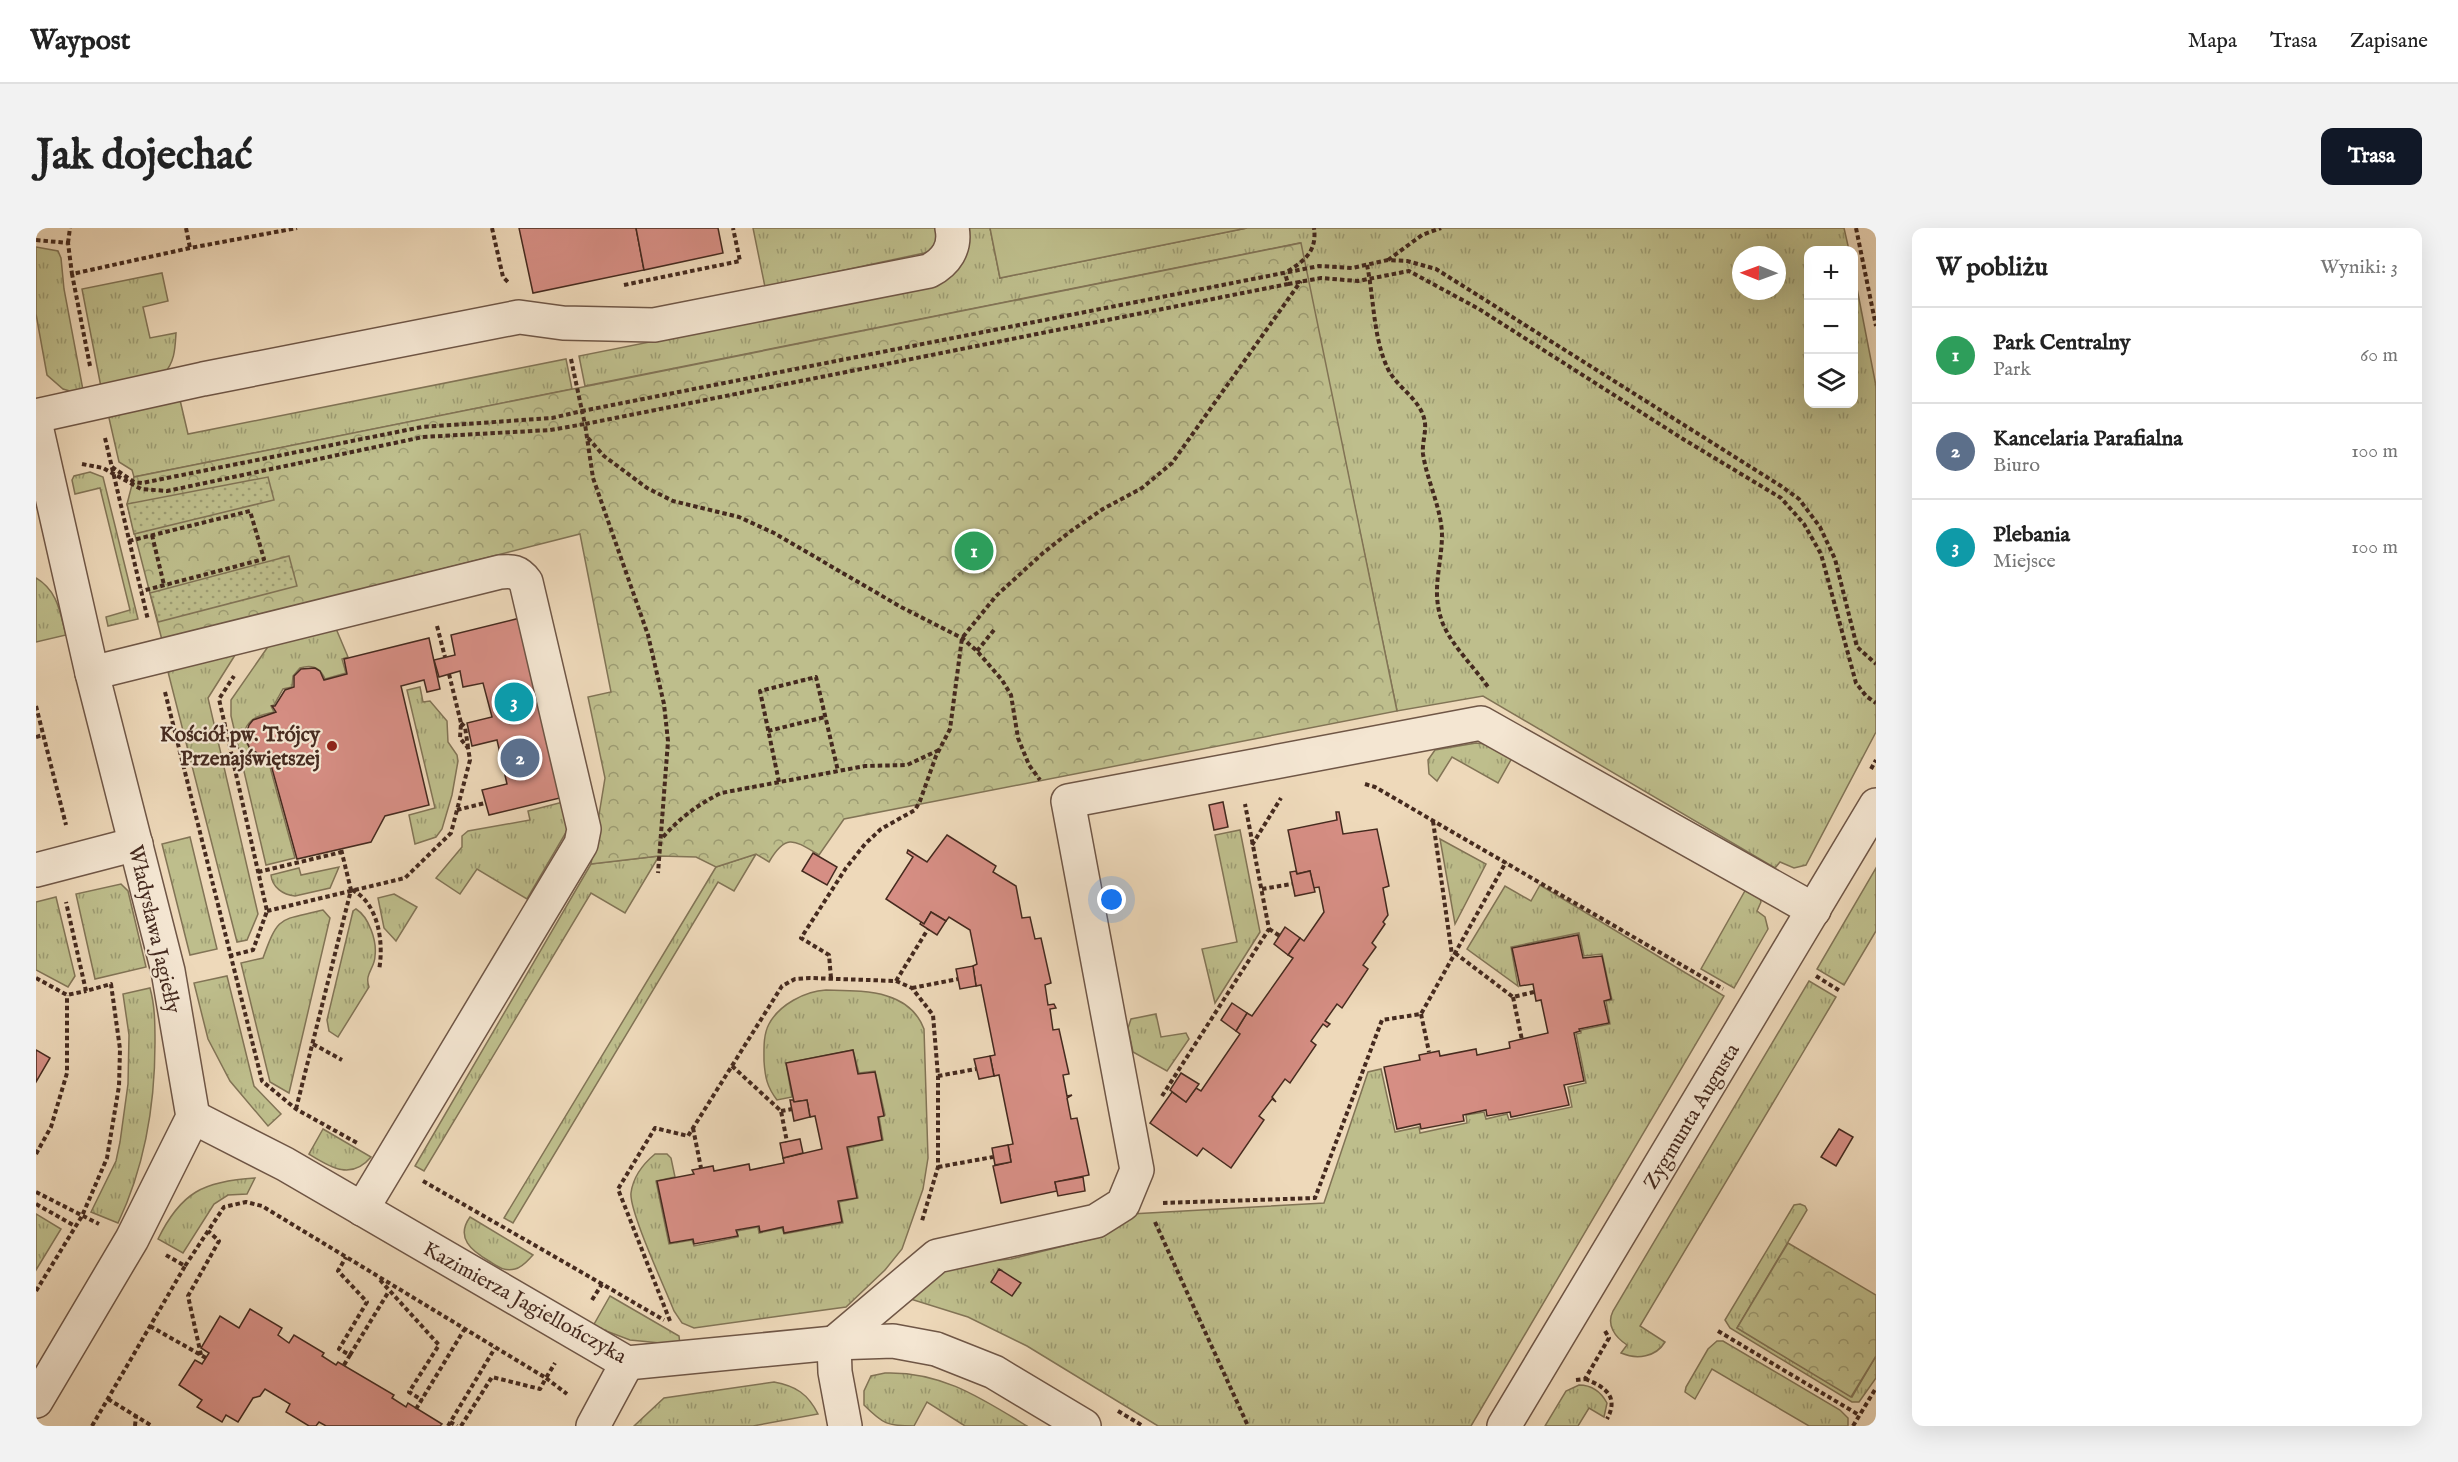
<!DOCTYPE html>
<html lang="pl">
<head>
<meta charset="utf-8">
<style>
	body { margin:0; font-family:"IM FELL English",serif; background:#f2f2f2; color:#222 }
	.controls { position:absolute; right:18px; top:18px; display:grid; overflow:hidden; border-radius:12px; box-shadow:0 6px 24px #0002 }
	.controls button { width:54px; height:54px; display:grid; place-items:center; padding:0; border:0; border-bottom:2px solid #e0e0e0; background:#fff; color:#222; font:30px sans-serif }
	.compass { position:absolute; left:1696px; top:18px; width:54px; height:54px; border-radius:50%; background:#fff; box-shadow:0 6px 24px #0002; rotate:271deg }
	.you { position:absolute; left:1076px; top:672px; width:21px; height:21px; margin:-15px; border:4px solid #fff; border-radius:50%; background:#1a73e8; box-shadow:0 0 0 9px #1a73e833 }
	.badge { display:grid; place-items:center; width:39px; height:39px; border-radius:50%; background:#111827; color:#fff; font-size:20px; font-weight:700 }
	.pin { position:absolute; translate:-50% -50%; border:3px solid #fff; box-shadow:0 2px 6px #0006 }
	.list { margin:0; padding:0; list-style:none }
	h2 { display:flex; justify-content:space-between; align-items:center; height:78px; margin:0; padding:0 24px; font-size:26px }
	h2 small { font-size:20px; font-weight:400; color:#767676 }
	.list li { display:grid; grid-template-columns:39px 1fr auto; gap:18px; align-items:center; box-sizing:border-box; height:96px; padding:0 24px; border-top:2px solid #e0e0e0 }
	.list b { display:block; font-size:22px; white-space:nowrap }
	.list p { margin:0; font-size:20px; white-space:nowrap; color:#767676 }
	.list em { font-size:20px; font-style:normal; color:#767676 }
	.icon { flex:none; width:33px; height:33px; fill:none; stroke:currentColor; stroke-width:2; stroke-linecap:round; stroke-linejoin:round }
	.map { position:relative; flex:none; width:1840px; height:1198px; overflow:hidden; border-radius:12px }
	header { display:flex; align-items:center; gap:36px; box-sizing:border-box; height:84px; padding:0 30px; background:#fff; border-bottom:2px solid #e0e0e0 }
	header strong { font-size:28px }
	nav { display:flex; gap:33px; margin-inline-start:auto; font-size:21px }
	.intro { display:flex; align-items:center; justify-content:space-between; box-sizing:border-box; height:144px; padding:0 36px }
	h1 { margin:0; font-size:42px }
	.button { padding:15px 27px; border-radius:12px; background:#111827; color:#fff; font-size:21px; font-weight:700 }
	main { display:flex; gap:36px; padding:0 36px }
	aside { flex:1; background:#fff; border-radius:12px; box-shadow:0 6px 24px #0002 }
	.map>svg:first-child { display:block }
	.grass { fill:url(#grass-tufts); stroke:#827456; stroke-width:1.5; fill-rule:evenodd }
	.park { fill:url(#park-crowns); stroke:#827456; stroke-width:1.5 }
	.garden { fill:url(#garden-dots); stroke:#827456; stroke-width:1.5 }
	.pitch { fill:#bebe8c; stroke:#827456; stroke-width:1.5 }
	.building { fill:#d68e84; stroke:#452a1f; stroke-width:1.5 }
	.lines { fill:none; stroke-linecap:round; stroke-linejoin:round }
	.minor-casing { stroke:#6f5646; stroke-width:36 }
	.path { stroke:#452a1f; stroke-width:4; stroke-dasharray:4.5 3; stroke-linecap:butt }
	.minor { stroke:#f4e6d2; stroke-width:33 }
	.poi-dot { fill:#8f2418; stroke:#f4e6d2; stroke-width:2 }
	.labels { text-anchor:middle; stroke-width:4.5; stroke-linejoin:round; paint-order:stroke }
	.poi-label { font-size:21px; font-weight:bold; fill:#452a1f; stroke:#f4e6d2; text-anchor:end }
	.street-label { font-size:21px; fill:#452a1f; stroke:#f4e6d2 }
</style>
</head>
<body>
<header>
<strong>Waypost</strong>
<nav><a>Mapa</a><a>Trasa</a><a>Zapisane</a></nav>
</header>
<div class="intro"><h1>Jak dojechać</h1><a class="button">Trasa</a></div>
<main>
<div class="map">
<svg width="1840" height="1198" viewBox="0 0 1840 1198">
	<defs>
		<pattern id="grass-tufts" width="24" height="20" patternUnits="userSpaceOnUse" patternTransform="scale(1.5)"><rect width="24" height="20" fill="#bebe8c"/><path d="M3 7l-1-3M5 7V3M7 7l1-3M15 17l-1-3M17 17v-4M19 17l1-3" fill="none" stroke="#9c9b72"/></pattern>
		<pattern id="park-crowns" width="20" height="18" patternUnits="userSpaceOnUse" patternTransform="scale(1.5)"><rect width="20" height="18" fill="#bebe8c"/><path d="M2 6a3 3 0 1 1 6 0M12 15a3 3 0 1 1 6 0" fill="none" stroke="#9c9b72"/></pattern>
		<pattern id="garden-dots" width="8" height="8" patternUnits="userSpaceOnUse" patternTransform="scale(1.5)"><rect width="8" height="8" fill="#bebe8c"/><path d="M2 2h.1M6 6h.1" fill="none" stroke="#9c9b72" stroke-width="1.8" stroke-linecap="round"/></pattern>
	</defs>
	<rect width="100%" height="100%" fill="#eed9ba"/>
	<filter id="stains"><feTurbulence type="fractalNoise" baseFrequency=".00333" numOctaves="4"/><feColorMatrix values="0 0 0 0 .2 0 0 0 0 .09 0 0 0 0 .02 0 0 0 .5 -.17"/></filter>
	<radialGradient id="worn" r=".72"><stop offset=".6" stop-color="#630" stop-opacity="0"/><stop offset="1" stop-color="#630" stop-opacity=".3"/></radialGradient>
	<g class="grass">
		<path d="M717 0H899C901 9 901 18 893 24L729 59Z"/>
		<path d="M930 0H954L964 50 1211 0H1808L1813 22H1772V176H1818V45L1840 158V504L1770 637 1758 640 1744 634 1739 640 1447 468 1361 483 1264 15 549 158 543 128 895 58C923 44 936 32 930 0ZM1705 27H1741V63H1705Z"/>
		<path d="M0 19 22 23 25 30 28 61 47 162 37 164 27 161 11 147 0 86Z"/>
		<path d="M126 45 132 73 107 79 114 110 140 105C139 121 139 133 128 146L65 159 46 61Z"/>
		<path d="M530 131 536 161 98 249 96 242 83 234 73 190 76 186 144 172 152 206Z"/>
		<path d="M54 244 67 249 102 391 72 398 70 389 94 382 64 260 39 266 36 252 38 248Z"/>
		<path d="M0 350C22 363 24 385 30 407L0 414Z"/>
		<path d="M294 396 301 403 312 429 306 431 310 445 289 451C284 439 276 436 264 440L257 448 256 459 247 461 238 477 235 478 238 484C230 486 221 487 215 493 200 507 213 527 231 528L259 630 230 637 195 488V472L238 410Z"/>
		<path d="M206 416 172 470 222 686 211 712 201 714 130 436Z"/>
		<path d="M384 459 387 474 394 473 411 493 412 514 421 527 422 533 416 567 406 601 400 609 379 616 373 587 399 580 371 462Z"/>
		<path d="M1440 515 1450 516 1476 530 1462 555 1416 529 1401 553 1393 546 1392 532 1399 522Z"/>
		<path d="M531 573 532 601 491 671 441 641 424 666 400 650 426 619V608L432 603 494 592 492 583Z"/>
		<path d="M1204 602 1224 704 1179 775 1166 721 1201 714 1179 607Z"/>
		<path d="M154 609 181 721 154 727 126 616Z"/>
		<path d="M1404 611 1450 636 1419 696Z"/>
		<path d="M720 626 698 663 682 654 477 995 468 990 680 639Z"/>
		<path d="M623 628 589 685 555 665 388 943 379 938 555 636Z"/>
		<path d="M303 639 294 660 259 668C247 667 236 659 235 647L263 640 265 647Z"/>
		<path d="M1840 640V703L1808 757 1781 741Z"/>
		<path d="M85 656 92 663 110 739 59 751 40 666Z"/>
		<path d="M1504 657 1688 768 1435 1198H1122L991 1118 932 1089 868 1069 907 1037 975 1031 1068 1008 1095 986 1288 975 1332 844 1345 841 1359 904 1383 899 1384 905 1431 895 1430 887 1448 884 1450 891 1471 886 1473 892 1536 879 1532 859 1550 855 1540 806 1545 805V802L1574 796 1570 773 1576 772 1566 726 1548 728 1543 705 1475 719 1482 758 1431 721 1469 658 1495 673Z"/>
		<path d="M1710 661 1724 670 1725 674 1721 683 1729 689 1732 701 1698 760 1665 741Z"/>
		<path d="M358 666 381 679 360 713 348 700 342 670Z"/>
		<path d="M20 669 39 748 32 759 0 742V674Z"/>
		<path d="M320 681C333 689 341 713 339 728 339 740 328 746 333 759L302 809 293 803 291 792 317 683Z"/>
		<path d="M287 682 294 690 253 865 234 854 205 735 227 730C243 686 243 693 287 682Z"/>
		<path d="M191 748 218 858 245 886 232 898 194 853 172 811 158 755Z"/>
		<path d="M1773 753 1800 769 1604 1098 1629 1114C1620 1129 1601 1132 1585 1125L1591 1117C1579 1109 1570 1097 1577 1083Z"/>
		<path d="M114 760C119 778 119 796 119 815 119 878 109 938 82 995L55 984 80 933 84 914 92 856 93 807 87 766Z"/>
		<path d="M790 762C827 763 873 761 888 801L892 930 887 961 866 1021 849 1042 810 1079 658 1100 646 1095 638 1083C629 1060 593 983 595 965 597 949 607 936 619 926H631L635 930 639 949 620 953 633 1016 656 1012 658 1018 702 1009 701 1003 722 999 723 1005 746 1000 748 1006 807 995 803 974 822 970 812 920 847 912 843 889 849 887 839 843 823 845 817 822 750 835 756 869 741 872C731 859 729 849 728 833 728 822 727 807 733 796 743 777 769 763 790 762Z"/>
		<path d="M1120 786 1125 809 1150 805 1153 811 1131 843 1097 824 1092 800 1095 791Z"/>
		<path d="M287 901 335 929C315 953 294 939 273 926Z"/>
		<path d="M219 950 211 966 192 967 178 976 147 1025 122 1011C145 964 168 953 219 950Z"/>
		<path d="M1764 976 1769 978 1771 982 1701 1100 1816 1169 1840 1128V1150L1823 1174H1816L1694 1100 1689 1092 1758 977Z"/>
		<path d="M0 986 25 1001 0 1042Z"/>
		<path d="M434 989 497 1027C491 1033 487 1039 479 1041 468 1044 461 1038 453 1033 436 1023 419 1010 434 989Z"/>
		<path d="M574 1068 643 1108 644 1117 594 1112 557 1098Z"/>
		<path d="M1681 1113H1687L1804 1182 1812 1190V1198H1773L1676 1141 1659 1171 1649 1164 1650 1159 1672 1121Z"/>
		<path d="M849 1145C905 1143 945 1170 991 1198H929L891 1174 878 1198C851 1198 847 1196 828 1177V1163L835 1148Z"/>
		<path d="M738 1154C760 1158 772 1166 782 1186L717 1198H598L628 1170Z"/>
		<path d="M1543 1157C1556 1157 1565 1164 1571 1175L1568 1189 1553 1180 1542 1198H1509L1530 1163Z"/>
	</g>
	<g class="park">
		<path d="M1265 15 1361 483 808 591 783 627C758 612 750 605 733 634L720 626 680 639 660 629 623 628 555 636 569 550 552 469 575 464 544 306 126 412 91 276 98 249Z"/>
		<path d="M1752 1015 1840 1067V1128L1815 1169 1701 1100Z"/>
	</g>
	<g class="garden">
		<path d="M232 249 238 272 98 306 91 276Z"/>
		<path d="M253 328 261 358 122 394 114 365Z"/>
	</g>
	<path class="pitch" d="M954 0H1211L964 50Z"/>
	<g class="building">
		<path d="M483 0H600L608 42 497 65Z"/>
		<path d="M600 0H682L687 25 608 42Z"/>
		<path d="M484 390 528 569 453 587 446 562 471 556 461 512 436 518 431 495 456 489 447 455 427 459 424 443 403 449 398 432 419 427 415 407Z"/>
		<path d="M393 410 404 461 391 464 388 452 365 458 393 577 349 588 335 614 261 631 232 526 225 527 214 521 209 509 213 497 217 492 240 484 236 478H239L249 462 258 459V448L265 441 279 440 284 443 288 452 311 446 308 431Z"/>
		<path d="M1187 574 1192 599 1178 602 1173 577Z"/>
		<path d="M1300 584H1303L1307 606 1341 601 1353 658 1347 660 1352 687 1347 694 1349 696 1336 715 1340 719 1327 737 1332 741 1306 780 1301 776 1289 793 1294 796 1291 799 1287 796 1275 813 1280 817 1254 855 1249 851 1236 869 1240 874 1236 871 1223 888 1228 892 1195 940 1167 920 1161 928 1114 895 1136 864 1150 874 1160 860 1165 863 1204 806 1200 803 1211 785 1216 788 1257 730 1252 727 1264 710 1268 713 1288 684 1283 659 1277 660 1274 643 1261 646 1252 602 1301 592Z"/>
		<path d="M911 607 960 638 957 644 980 658 986 690 994 689 999 711 1005 710 1015 755 1009 757 1012 777 1018 776 1020 780 1014 781 1017 802 1023 801 1033 846 1027 847 1031 868 1036 867 1031 870 1035 891 1041 890 1053 947 1019 954 1021 963 965 975 957 938 975 934 972 917 977 916 963 847 958 848 954 828 959 827 945 757 940 758 937 738 941 736 934 702 913 689 910 693 895 684 888 696 850 671 877 629 871 625 872 622 891 634Z"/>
		<path d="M777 625 801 639 791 657 766 643Z"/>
		<path d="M1260 643 1261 646 1274 643 1279 664 1259 668 1254 644Z"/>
		<path d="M895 684 910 693 901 707 884 696 885 694 888 696Z"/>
		<path d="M1249 699 1264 710 1252 727 1238 716Z"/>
		<path d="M1542 707 1547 730 1566 728 1575 771 1568 773 1573 795 1543 801 1544 803 1538 805 1548 853 1528 857 1533 877 1475 889 1474 884 1451 888 1450 882 1427 887 1428 893 1385 901 1384 896 1361 901 1348 839 1384 832 1383 827 1403 823 1404 828 1440 821 1441 827 1474 820 1473 814 1512 805 1505 772 1500 773 1497 756 1484 758 1476 720Z"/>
		<path d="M937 738 940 758 924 761 920 741Z"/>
		<path d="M1196 775 1211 785 1200 803 1185 792Z"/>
		<path d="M0 822 14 830 0 854Z"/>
		<path d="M817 822 822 846 839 844 848 888 842 889 846 912 811 919 821 970 802 973 806 994 748 1005 747 999 724 1004 723 998 700 1002 702 1008 658 1016 657 1011 634 1015 621 953 658 946 656 942 677 938 678 943 713 936 714 942 748 935 747 930 786 921 779 888 774 889 771 872 758 874 750 835Z"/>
		<path d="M954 828 958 848 943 851 938 831Z"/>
		<path d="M1145 845 1163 856 1150 874 1134 862Z"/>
		<path d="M754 872H757L758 874 771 872 774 889 758 893Z"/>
		<path d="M1803 901 1817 909 1800 938 1785 929Z"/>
		<path d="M764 911 767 925 747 930 744 915Z"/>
		<path d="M972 917 975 934 959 937 956 920Z"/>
		<path d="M1047 949 1049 963 1022 968 1019 954Z"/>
		<path d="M963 1041 985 1055 976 1068 955 1054Z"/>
		<path d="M214 1081 246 1100 242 1107 253 1115 258 1107 288 1125 286 1128 300 1137 302 1134 358 1167 356 1170 370 1179 372 1175 406 1196 404 1198H290L283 1194 280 1198H273L250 1184 254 1176 229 1161 224 1168 217 1170 202 1194 190 1187 186 1194 161 1179 166 1172 143 1157 159 1132 166 1136 173 1125 165 1120 184 1088 203 1100Z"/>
	</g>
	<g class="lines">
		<defs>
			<g id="minor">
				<path d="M0 188 167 151 483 89 527 95 618 97 893 43C910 34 920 20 916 0"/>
				<path d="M0 198 56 445 132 743 157 889 96 1011 0 1173"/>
				<path d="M56 445 464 344C476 343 482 343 490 354L548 601 545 616 326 981"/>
				<path d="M0 642 100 616"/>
				<path d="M157 889 249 936 591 1135 798 1115 857 1113 900 1121 958 1144 1048 1198"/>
				<path d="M798 1115 901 1028 1060 993 1087 976 1101 942 1032 573 1445 495 1778 682"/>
				<path d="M798 1115 799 1144 809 1198"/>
				<path d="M557 1198 591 1135"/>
				<path d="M1468 1198 1840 577"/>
			</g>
		</defs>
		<use href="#minor" class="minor-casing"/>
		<g class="path">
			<path d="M150 0 154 20"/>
			<path d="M456 0 467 49 472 54"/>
			<path d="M1820 0 1840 98"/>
			<path d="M0 12 32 15 36 46"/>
			<path d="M32 15 34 0"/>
			<path d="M1352 32 1386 7 1405 0"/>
			<path d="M1331 37C1338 70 1337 108 1351 139 1360 160 1386 171 1389 195 1390 205 1386 215 1387 226 1391 253 1405 279 1406 306 1406 339 1394 363 1407 396 1417 419 1438 439 1452 459"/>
			<path d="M1252 43C1270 32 1281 22 1278 0"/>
			<path d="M1252 56 1285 50 1322 53 1373 43 1443 81 1647 211 1745 270 1768 296 1785 326 1820 455 1830 468 1840 475"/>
			<path d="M588 57 704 33 697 0"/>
			<path d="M535 131 546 183 1283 38 1316 40 1352 32 1371 33 1400 41 1745 258 1763 271 1784 299 1799 331 1821 419 1840 436"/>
			<path d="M54 138 36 46 154 20 261 0"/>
			<path d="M69 210 112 392"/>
			<path d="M552 210 568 228 611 260 637 273 703 289 738 305 865 379 926 410 941 423 966 452 975 467 982 510 993 537 1004 552"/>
			<path d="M46 236 67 240 105 261 131 263 387 209 514 202 549 196 557 250 612 407 628 476 632 513 622 645"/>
			<path d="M76 239 98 254 106 255 386 199 516 190 546 183 549 196 1252 56 1249 45"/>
			<path d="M116 307 128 357"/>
			<path d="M93 313 214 283 228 331 106 363"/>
			<path d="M401 398 409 429"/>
			<path d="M941 423 958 402"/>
			<path d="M129 464 226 853 260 881 323 916"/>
			<path d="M0 478 30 597"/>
			<path d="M425 495 429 499 432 519"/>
			<path d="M732 503 789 489"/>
			<path d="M0 509 7 507"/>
			<path d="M1835 541 1840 532"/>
			<path d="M743 554 724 463 780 449 802 543"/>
			<path d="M1329 556 1339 559 1687 761"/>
			<path d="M421 582 449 575"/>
			<path d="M1397 593 1416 727"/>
			<path d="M627 609C644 590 661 577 685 565L829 538 871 537 903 522"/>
			<path d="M1216 617 1245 570"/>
			<path d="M222 644 306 624"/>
			<path d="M1226 661 1256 656"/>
			<path d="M316 662C343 675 348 716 343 742"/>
			<path d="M231 683 369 650 415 605 434 532 432 520 424 510 425 495 413 446"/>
			<path d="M1233 701 1244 708"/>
			<path d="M1419 725 1477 769 1498 764"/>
			<path d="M193 728 217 722 231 683 183 471 198 448"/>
			<path d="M1780 748 1804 763"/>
			<path d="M0 750 31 767 50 763"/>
			<path d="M795 750 793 727 765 710 810 640 829 616 845 601 879 582 884 573 900 528 914 501 926 410 960 368 1007 325 1035 303 1067 281 1106 260 1136 235 1265 53"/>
			<path d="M860 753 892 701"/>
			<path d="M876 760 922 751"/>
			<path d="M1477 769 1486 812"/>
			<path d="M1385 786 1393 824"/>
			<path d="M277 816 306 832"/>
			<path d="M696 838 745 883 751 914"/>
			<path d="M902 848 940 841"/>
			<path d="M1126 868 1233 701 1209 576"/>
			<path d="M260 881 315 662 305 621"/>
			<path d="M745 883 756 881"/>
			<path d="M657 900 665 940"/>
			<path d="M0 926 15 899 31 845V767"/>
			<path d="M902 939 957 929"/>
			<path d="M387 953 566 1056"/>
			<path d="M0 964 63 996"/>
			<path d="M1127 975 1279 970 1346 792 1385 786 1470 634"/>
			<path d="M0 976 39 998"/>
			<path d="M1119 994 1212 1198"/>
			<path d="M149 1038 188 979 210 974 226 978 510 1150 519 1135"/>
			<path d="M344 1052 403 1117 373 1164 386 1172"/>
			<path d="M0 1063 46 988 71 930 83 858 84 821 75 756 50 763 30 674"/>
			<path d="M556 1072 566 1056 628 1092"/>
			<path d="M634 1093 582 961 619 900 652 908 746 758 759 751 774 750 860 753 876 760 897 787 902 848V939L886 993"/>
			<path d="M114 1098 170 1130"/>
			<path d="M1682 1103 1823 1187"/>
			<path d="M165 1127 152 1068 183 1013 172 1003"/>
			<path d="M314 1127 353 1063"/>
			<path d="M308 1137 314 1127 303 1121 331 1074 302 1043 310 1029"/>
			<path d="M1549 1151C1570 1159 1583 1169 1571 1191"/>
			<path d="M1540 1152 1549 1151 1573 1110 1569 1103"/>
			<path d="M72 1171 116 1198"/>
			<path d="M380 1181 428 1102"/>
			<path d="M1082 1183 1107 1198"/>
			<path d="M414 1194 421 1198"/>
			<path d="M56 1198 149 1038 128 1026"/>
			<path d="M99 1198 100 1188"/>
			<path d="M412 1198 459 1120"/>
			<path d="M425 1198 456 1149 504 1161 510 1150 531 1166"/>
			<path d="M1817 1198 1840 1160"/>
		</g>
		<use href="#minor" class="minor"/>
	</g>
	<circle class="poi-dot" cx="296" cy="518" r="6"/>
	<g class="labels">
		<g class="poi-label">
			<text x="284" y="513">Kościół pw. Trójcy<tspan x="284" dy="24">Przenajświętszej</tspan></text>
		</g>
		<g class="street-label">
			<text transform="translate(119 701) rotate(77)" y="7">Władysława Jagiełły</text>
			<text transform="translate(1655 888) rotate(-59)" y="7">Zygmunta Augusta</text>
			<text transform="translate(489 1074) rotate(29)" y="7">Kazimierza Jagiellończyka</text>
		</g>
	</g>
	<rect width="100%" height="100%" filter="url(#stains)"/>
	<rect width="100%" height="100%" fill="url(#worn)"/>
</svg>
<div class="controls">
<button>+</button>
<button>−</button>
<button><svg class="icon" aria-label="layers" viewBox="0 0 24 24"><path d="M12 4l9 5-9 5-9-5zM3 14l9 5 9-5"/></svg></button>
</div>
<svg class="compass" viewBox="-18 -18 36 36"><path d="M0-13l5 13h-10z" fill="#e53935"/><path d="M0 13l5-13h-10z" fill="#767676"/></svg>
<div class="you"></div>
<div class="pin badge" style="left:938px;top:323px;background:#2e9e5b">1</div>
<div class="pin badge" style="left:484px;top:530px;background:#5c6f8a">2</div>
<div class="pin badge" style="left:478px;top:474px;background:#0f9aa8">3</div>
</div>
<aside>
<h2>W pobliżu<small>Wyniki: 3</small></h2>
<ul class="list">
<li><span class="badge" style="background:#2e9e5b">1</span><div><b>Park Centralny</b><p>Park</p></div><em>60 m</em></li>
<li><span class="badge" style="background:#5c6f8a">2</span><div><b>Kancelaria Parafialna</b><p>Biuro</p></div><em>100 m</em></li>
<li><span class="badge" style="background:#0f9aa8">3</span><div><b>Plebania</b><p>Miejsce</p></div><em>100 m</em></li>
</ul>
</aside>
</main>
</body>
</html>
